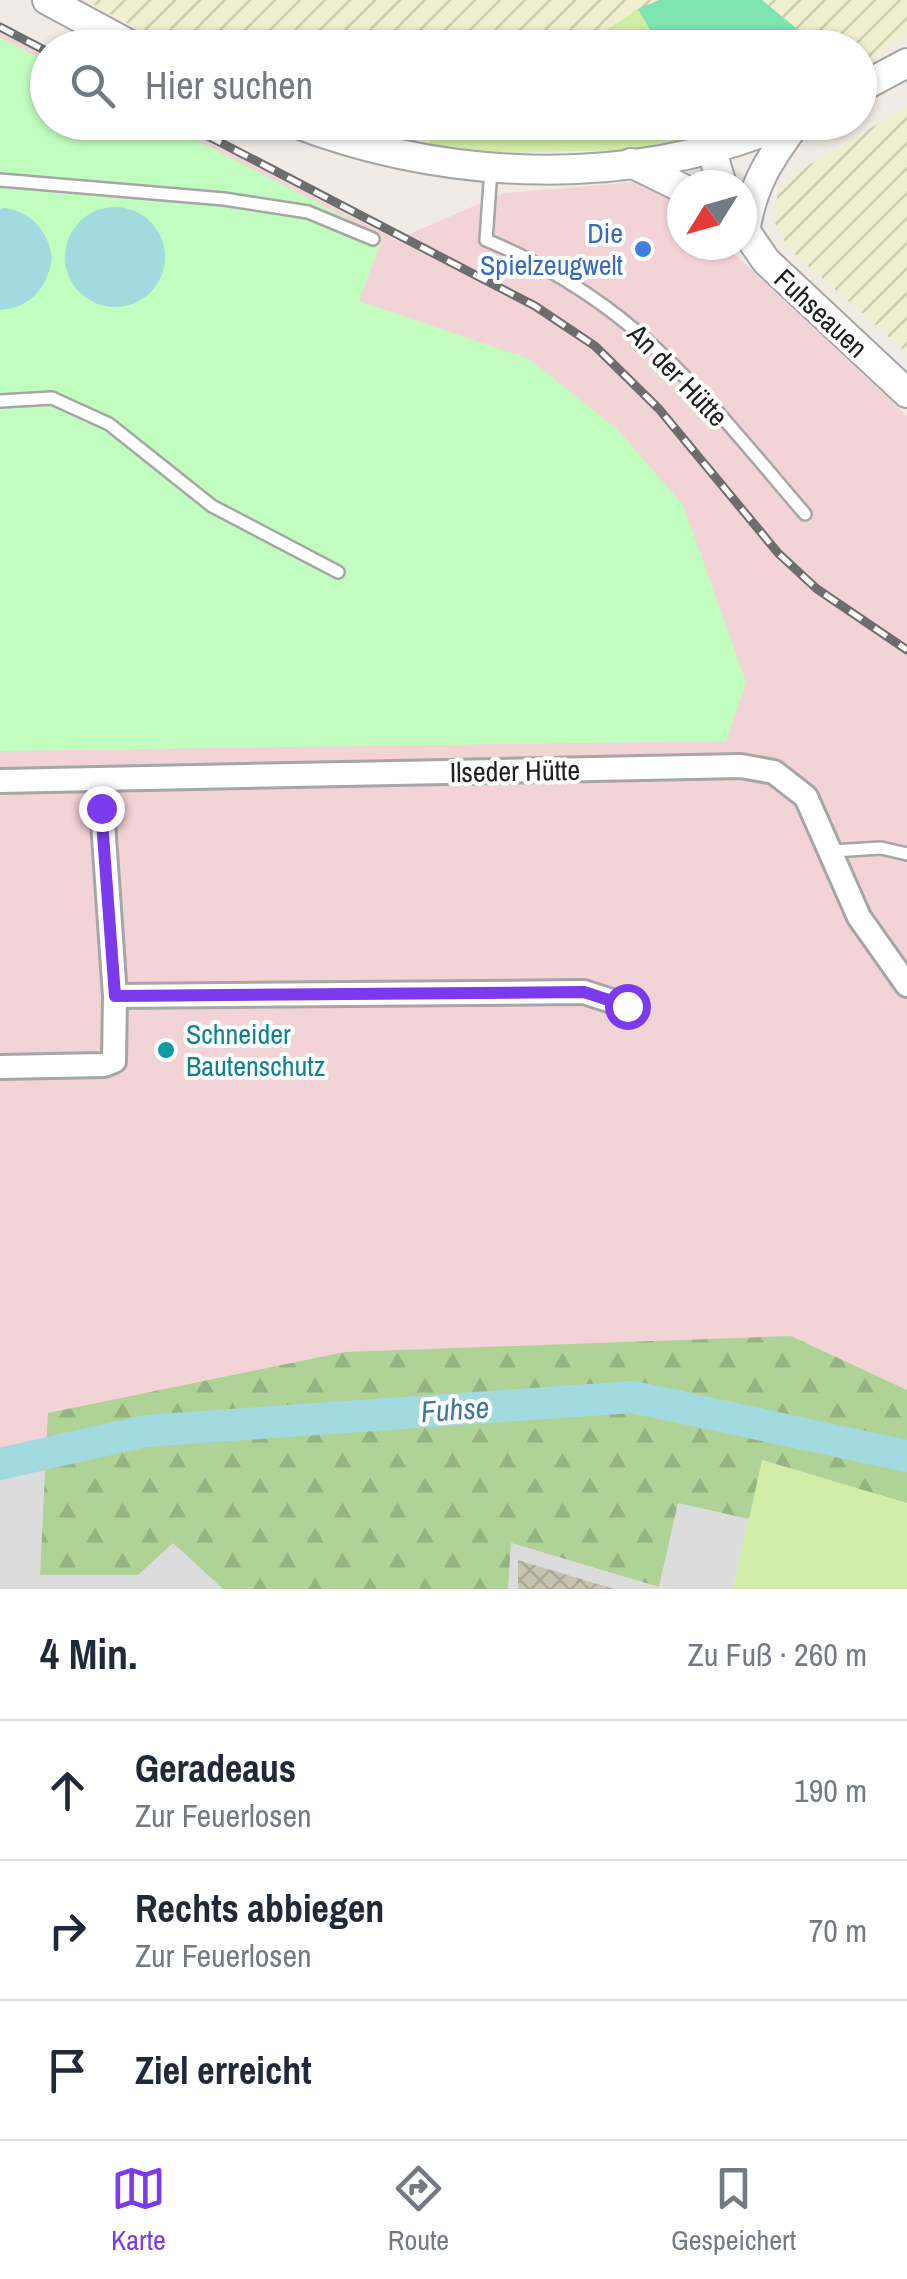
<!DOCTYPE html>
<html lang="de">
<head>
<meta charset="utf-8">
<style>
	body { margin:0; font-family:"Archivo Narrow",sans-serif; background:#f2f2f3; color:#1f2937 }
	.compass { position:absolute; left:667px; top:170px; width:90px; height:90px; border-radius:50%; background:#fff; box-shadow:0 2px 8px #0004; rotate:233deg }
	.stop { position:absolute; width:30px; height:30px; margin:-22px; border:8px solid #7c3aed; border-radius:50%; background:#fff }
	.stop.end { background:#7c3aed; border-color:#fff; box-shadow:0 2px 10px #0008 }
	.list { margin:0; padding:0; list-style:none }
	h2 { display:flex; justify-content:space-between; align-items:center; height:130px; margin:0; padding:0 40px; font-size:42px }
	h2 small { font-size:32px; font-weight:400; color:#747a83 }
	.list li { display:grid; grid-template-columns:65px 1fr auto; gap:30px; align-items:center; box-sizing:border-box; height:140px; padding:0 40px; border-top:2px solid #e0e1e3 }
	.list b { display:block; font-size:38px; white-space:nowrap }
	.list p { margin:0; font-size:32px; white-space:nowrap; color:#747a83 }
	.list em { font-size:32px; font-style:normal; color:#747a83 }
	.icon { flex:none; width:55px; height:55px; fill:none; stroke:currentColor; stroke-width:2; stroke-linecap:round; stroke-linejoin:round }
	.map { position:relative; flex:none; width:907px; height:1589px; overflow:hidden }
	.search { position:absolute; background:#fff; box-shadow:0 2px 8px #0004; left:30px; right:30px; top:30px; height:110px; display:flex; align-items:center; gap:25px; box-sizing:border-box; padding:0 35px; border-radius:55px; color:#747a83; font-size:38px }
	.sheet { height:550px; background:#fff }
	nav { display:flex; justify-content:space-around; align-items:center; box-sizing:border-box; height:140px; border-top:2px solid #e0e1e3; background:#fff; font-size:28px; color:#747a83 }
	nav a { display:grid; justify-items:center; gap:5px }
	nav .on { color:#7c3aed }
	.map>svg:first-child { display:block }
	.residential { fill:#dddcdc }
	.commercial { fill:#f2d3d6 }
	.construction { fill:url(#construction-cross-hatch) }
	.farmland { fill:url(#farmland-furrows) }
	.grass { fill:#d2eda8 }
	.forest { fill:url(#forest-firs) }
	.park { fill:#c2fdc0 }
	.pitch { fill:#7ee4b1 }
	.water { fill:#a3dae0 }
	.lines { fill:none; stroke-linecap:round; stroke-linejoin:round }
	.river { stroke:#a3dae0; stroke-width:32 }
	.service-casing { stroke:#a6a6a6; stroke-width:16 }
	.minor-casing { stroke:#a6a6a6; stroke-width:28 }
	.tertiary-casing { stroke:#a6a6a6; stroke-width:32 }
	.service { stroke:#fff; stroke-width:11 }
	.minor { stroke:#fff; stroke-width:22 }
	.tertiary { stroke:#fff; stroke-width:28 }
	.rail-casing { stroke:#6d6d6d; stroke-width:9 }
	.rail { stroke:#fff; stroke-width:5; stroke-dasharray:15; stroke-linecap:butt }
	.route { stroke:#7c3aed; stroke-width:12 }
	.shop-dot { fill:#3f7fe0; stroke:#fff; stroke-width:4 }
	.culture-dot { fill:#0f9aa8; stroke:#fff; stroke-width:4 }
	.labels { text-anchor:middle; stroke-width:8; stroke-linejoin:round; paint-order:stroke }
	.shop-label { font-size:28px; fill:#366cbe; stroke:#fff; text-anchor:end }
	.street-label { font-size:28px; fill:#1f1f1f; stroke:#fff }
	.culture-label { font-size:28px; fill:#0d838f; stroke:#fff; text-anchor:start }
	.water-label { font-size:30px; font-style:italic; fill:#3d789c; stroke:#fff }
</style>
</head>
<body>
<div class="map">
<svg width="907" height="1589" viewBox="0 0 907 1589">
	<defs>
		<pattern id="construction-cross-hatch" width="8" height="8" patternUnits="userSpaceOnUse" patternTransform="scale(2.5)"><rect width="8" height="8" fill="#c6c3b0"/><path d="M0 0l8 8M0 8l8-8" fill="none" stroke="#aaa797"/></pattern>
		<pattern id="farmland-furrows" width="10" height="10" patternUnits="userSpaceOnUse" patternTransform="scale(2.5)"><rect width="10" height="10" fill="#f0efcf"/><path d="M-1 1l2-2M0 10L10 0M9 11l2-2" fill="none" stroke="#cdccb1"/></pattern>
		<pattern id="forest-firs" width="22" height="20" patternUnits="userSpaceOnUse" patternTransform="scale(2.5)"><rect width="22" height="20" fill="#afd297"/><path d="M5 1l3.5 6h-7zM16 11l3.5 6h-7z" fill="#96b482"/></pattern>
	</defs>
	<rect width="100%" height="100%" fill="#f0ebe5"/>
	<g class="residential">
		<path d="M48 1443 40 1575 173 1542 223 1589H0V1453Z"/>
		<path d="M678 1503 749 1519 733 1589H508L510 1543 659 1587Z"/>
	</g>
	<path class="commercial" d="M0 29 47 54 48 122 173 123 396 240 504 193 636 182 682 206V245H725L907 416V1390L791 1336 48 1413V1443L0 1453Z"/>
	<path class="construction" d="M518 1560 614 1589H518Z"/>
	<g class="farmland">
		<path d="M85 0H659L579 48 171 47Z"/>
		<path d="M762 0H907V35L860 66V48L819 47Z"/>
		<path d="M907 106V353L788 248 774 221 778 191 794 174Z"/>
		<path d="M353 123H461L425 145Z"/>
	</g>
	<g class="grass">
		<path d="M638 9 660 47 579 48Z"/>
		<path d="M461 122 702 123 712 141 686 149 483 153 425 145Z"/>
		<path d="M761 1460 907 1503V1589H733Z"/>
	</g>
	<path class="forest" d="M791 1336 907 1390V1503L762 1460 749 1519 678 1503 659 1587 511 1543 508 1589H223L173 1543 138 1575H40L48 1413 345 1352Z"/>
	<path class="park" d="M0 37 47 62 48 122 164 123 383 237 359 301 529 359 618 430 683 505 746 682 726 741 0 751Z"/>
	<path class="pitch" d="M659 0H762L819 47H660L638 9Z"/>
	<g class="water">
		<circle cx="115" cy="257" r="50"/>
		<path d="M5 208C32 212 48 231 52 258 47 288 32 307 0 310V209Z"/>
	</g>
	<g class="lines">
		<path class="river" d="M0 1464 145 1431 633 1397 907 1456"/>
		<defs>
			<g id="service">
				<path d="M491 169 486 240C636 302 703 395 805 514"/>
				<path d="M0 180 224 199 308 212 373 239"/>
				<path d="M0 401 52 398 109 424 212 506 338 572"/>
				<path d="M833 851 881 848 907 854"/>
			</g>
			<g id="minor">
				<path d="M100 779 115 996 584 992 627 1006"/>
				<path d="M0 781 741 766 774 772 806 797 859 917 907 985"/>
				<path d="M0 1067 104 1065 114 1061 115 996"/>
			</g>
			<g id="tertiary">
				<path d="M47 0 136 48"/>
				<path d="M860 88 907 63"/>
				<path d="M292 122C448 182 634 189 788 122"/>
				<path d="M712 151 722 185"/>
				<path d="M631 163 682 188"/>
				<path d="M742 226 766 261 907 393"/>
				<path d="M745 232C752 186 769 159 797 122"/>
			</g>
		</defs>
		<use href="#service" class="service-casing"/>
		<use href="#minor" class="minor-casing"/>
		<use href="#tertiary" class="tertiary-casing"/>
		<use href="#service" class="service"/>
		<use href="#minor" class="minor"/>
		<use href="#tertiary" class="tertiary"/>
		<defs>
			<g id="rail">
				<path d="M0 27 48 52"/>
				<path d="M181 122 535 306 595 346 659 409 778 553 817 589 907 650"/>
			</g>
		</defs>
		<use href="#rail" class="rail-casing"/>
		<use href="#rail" class="rail"/>
	</g>
	<g class="lines">
		<path class="route" d="M101 808 115 996 584 992 627 1006"/>
	</g>
	<circle class="shop-dot" cx="643" cy="249" r="10"/>
	<circle class="culture-dot" cx="166" cy="1050" r="10"/>
	<g class="labels">
		<g class="shop-label">
			<text x="623" y="243">Die<tspan x="623" dy="32">Spielzeugwelt</tspan></text>
		</g>
		<g class="street-label">
			<text transform="translate(821 313) rotate(43)" y="10">Fuhseauen</text>
			<text transform="translate(678 375) rotate(46)" y="10">An der Hütte</text>
			<text transform="translate(515 771) rotate(-1)" y="10">Ilseder Hütte</text>
		</g>
		<g class="culture-label">
			<text x="186" y="1044">Schneider<tspan x="186" dy="32">Bautenschutz</tspan></text>
		</g>
		<g class="water-label">
			<text transform="translate(455 1410) rotate(-4)" y="10">Fuhse</text>
		</g>
	</g>
</svg>
<svg class="compass" viewBox="-18 -18 36 36"><path d="M0-13l5 13h-10z" fill="#e53935"/><path d="M0 13l5-13h-10z" fill="#747a83"/></svg>
<div class="stop" style="left:627px;top:1006px"></div>
<div class="stop end" style="left:101px;top:808px"></div>
<div class="search"><svg class="icon" aria-label="search" viewBox="0 0 24 24"><circle cx="10" cy="10" r="6"/><path d="M15 15l6 6"/></svg>Hier suchen</div>
</div>
<section class="sheet">
<h2>4 Min.<small>Zu Fuß · 260 m</small></h2>
<ul class="list">
<li><svg class="icon" aria-label="ahead" viewBox="0 0 24 24"><path d="M12 20V5M6 11l6-6 6 6"/></svg><div><b>Geradeaus</b><p>Zur Feuerlosen</p></div><em>190 m</em></li>
<li><svg class="icon" aria-label="right" viewBox="0 0 24 24"><path d="M7 20v-9h11M14 6l5 5-5 5"/></svg><div><b>Rechts abbiegen</b><p>Zur Feuerlosen</p></div><em>70 m</em></li>
<li><svg class="icon" aria-label="arrive" viewBox="0 0 24 24"><path d="M6 21V4h12l-3 4 3 4H6"/></svg><div><b>Ziel erreicht</b></div></li>
</ul>
</section>
<nav>
<a class="on"><svg class="icon" aria-label="map" viewBox="0 0 24 24"><path d="M3 6l6-2 6 2 6-2v14l-6 2-6-2-6 2zM9 4v14M15 6v14"/></svg>Karte</a>
<a><svg class="icon" aria-label="directions" viewBox="0 0 24 24"><path d="M12 3l9 9-9 9-9-9zM9 14v-3h6M13 9l2 2-2 2"/></svg>Route</a>
<a><svg class="icon" aria-label="saved" viewBox="0 0 24 24"><path d="M7 4h10v16l-5-4-5 4z"/></svg>Gespeichert</a>
</nav>
</body>
</html>
